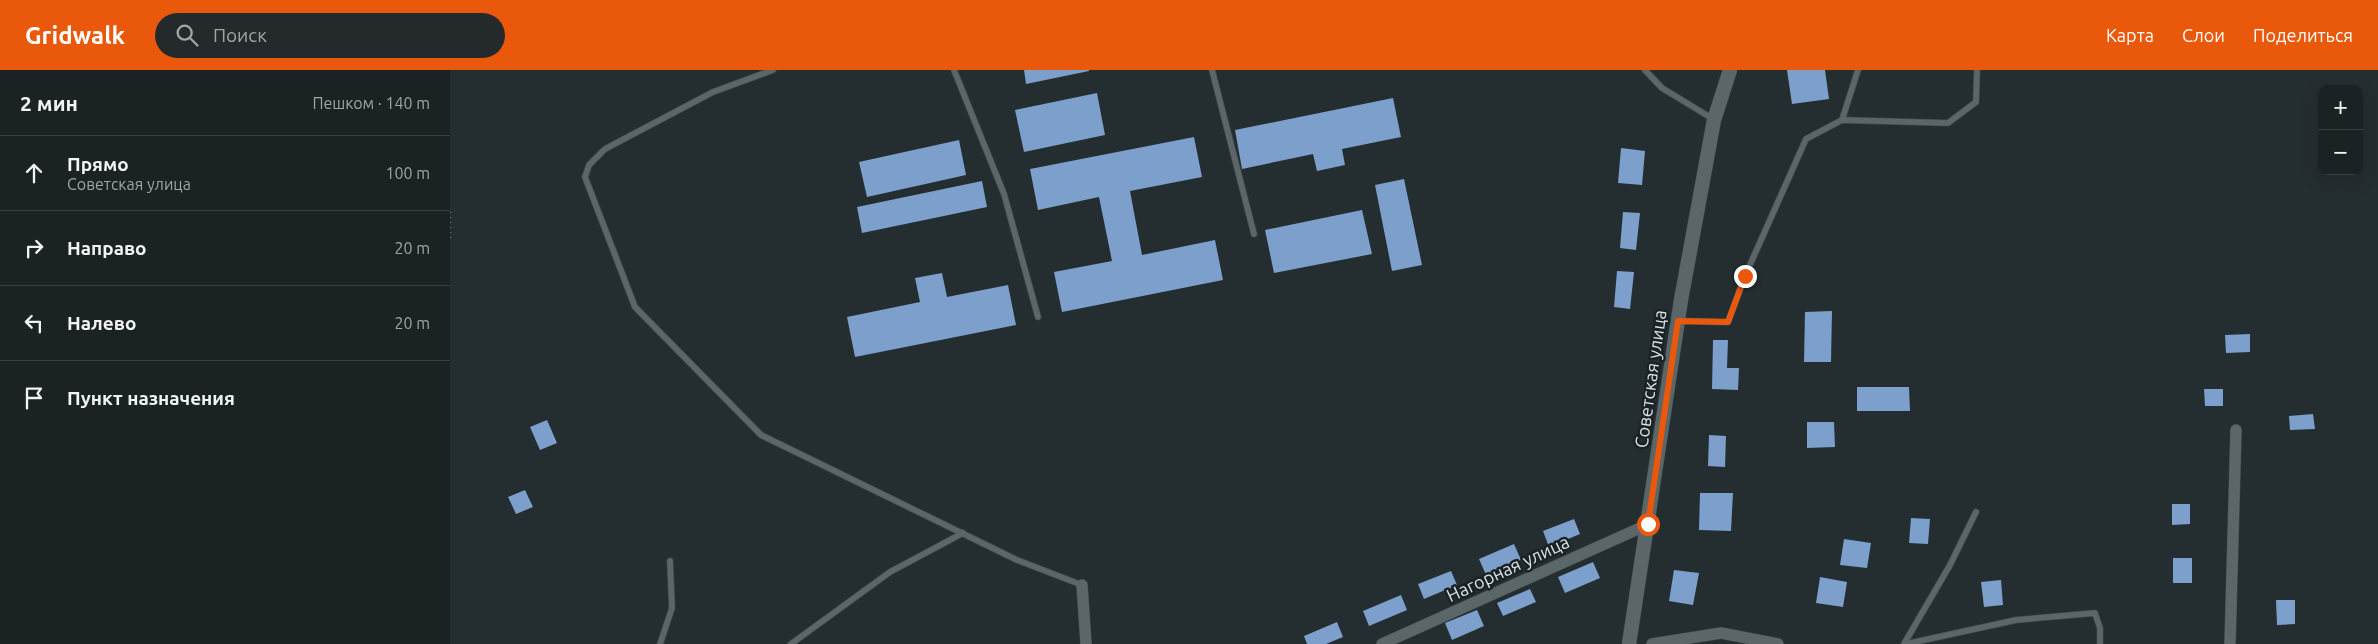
<!DOCTYPE html>
<html lang="ru">
<head>
<meta charset="utf-8">
<style>
	body { margin:0; font-family:Ubuntu,sans-serif; background:#242a2c; color:#f1f3f6 }
	.controls { position:absolute; right:15px; top:15px; display:grid; overflow:hidden; border-radius:10px; box-shadow:0 5px 20px #0002 }
	.controls button { width:45px; height:45px; display:grid; place-items:center; padding:0; border:0; border-bottom:1px solid #393f41; background:#1b2224; color:#f1f3f6; font:25px sans-serif }
	.stop { position:absolute; width:15px; height:15px; margin:-11px; border:4px solid #ea580c; border-radius:50%; background:#fff }
	.stop.end { background:#ea580c; border-color:#fff; box-shadow:0 1px 5px #0008 }
	.list { margin:0; padding:0; list-style:none }
	h2 { display:flex; justify-content:space-between; align-items:center; height:65px; margin:0; padding:0 20px; font-size:21px }
	h2 small { font-size:16px; font-weight:400; color:#a0a4a6 }
	.list li { display:grid; grid-template-columns:32px 1fr auto; gap:15px; align-items:center; box-sizing:border-box; height:75px; padding:0 20px; border-top:1px solid #393f41 }
	.list b { display:block; font-size:19px; white-space:nowrap }
	.list p { margin:0; font-size:16px; white-space:nowrap; color:#a0a4a6 }
	.list em { font-size:16px; font-style:normal; color:#a0a4a6 }
	.icon { flex:none; width:28px; height:28px; fill:none; stroke:currentColor; stroke-width:2; stroke-linecap:round; stroke-linejoin:round }
	.map { position:relative; flex:none; width:1928px; height:574px; overflow:hidden }
	header { display:flex; align-items:center; gap:30px; box-sizing:border-box; height:70px; padding:0 25px; background:#ea580c; color:#fff }
	header strong { font-size:24px }
	nav { display:flex; gap:28px; margin-inline-start:auto; font-size:18px }
	.search { width:350px; height:45px; background:#242a2c; display:flex; align-items:center; gap:12px; box-sizing:border-box; padding:0 18px; border-radius:28px; color:#a0a4a6; font-size:19px }
	main { display:flex }
	aside { flex:1; background:#1b2224 }
	.map>svg:first-child { display:block }
	.building { fill:#7ca0cb }
	.lines { fill:none; stroke-linecap:round; stroke-linejoin:round }
	.service-casing { stroke:#434b4d; stroke-width:7 }
	.minor-casing { stroke:#434b4d; stroke-width:12 }
	.tertiary-casing { stroke:#434b4d; stroke-width:15 }
	.path { stroke:#6c7477; stroke-width:2.5; stroke-dasharray:1 4; stroke-linecap:butt }
	.service { stroke:#5b6669; stroke-width:5.5 }
	.minor { stroke:#5b6669; stroke-width:11 }
	.tertiary { stroke:#5b6669; stroke-width:14 }
	.route { stroke:#ea580c; stroke-width:6 }
	.labels { text-anchor:middle; stroke-width:5; stroke-linejoin:round; paint-order:stroke }
	.street-label { font-size:18px; fill:#dde3e5; stroke:#1a2326 }
</style>
</head>
<body>
<header>
<strong>Gridwalk</strong>
<div class="search"><svg class="icon" aria-label="search" viewBox="0 0 24 24"><circle cx="10" cy="10" r="6"/><path d="M15 15l6 6"/></svg>Поиск</div>
<nav><a>Карта</a><a>Слои</a><a>Поделиться</a></nav>
</header>
<main>
<aside>
<h2>2 мин<small>Пешком · 140 m</small></h2>
<ul class="list">
<li><svg class="icon" aria-label="ahead" viewBox="0 0 24 24"><path d="M12 20V5M6 11l6-6 6 6"/></svg><div><b>Прямо</b><p>Советская улица</p></div><em>100 m</em></li>
<li><svg class="icon" aria-label="right" viewBox="0 0 24 24"><path d="M7 20v-9h11M14 6l5 5-5 5"/></svg><div><b>Направо</b></div><em>20 m</em></li>
<li><svg class="icon" aria-label="left" viewBox="0 0 24 24"><path d="M17 20v-9H6M10 6l-5 5 5 5"/></svg><div><b>Налево</b></div><em>20 m</em></li>
<li><svg class="icon" aria-label="arrive" viewBox="0 0 24 24"><path d="M6 21V4h12l-3 4 3 4H6"/></svg><div><b>Пункт назначения</b></div></li>
</ul>
</aside>
<div class="map">
<svg width="1928" height="574" viewBox="0 0 1928 574">
	<rect width="100%" height="100%" fill="#242d30"/>
	<g class="building">
		<path d="M574 0H639V1L576 14Z"/>
		<path d="M1337 0H1375L1379 29 1342 34Z"/>
		<path d="M647 23 655 65 574 82 565 40Z"/>
		<path d="M943 28 951 67 892 79 895 95 867 101 863 84 792 99 785 60Z"/>
		<path d="M744 67 752 107 680 121 692 185 765 170 773 210 612 242 604 202 662 191 649 127 588 140 580 99Z"/>
		<path d="M509 70 516 105 417 127 409 92Z"/>
		<path d="M1171 78 1195 81 1192 115 1168 113Z"/>
		<path d="M954 109 972 195 942 201 925 115Z"/>
		<path d="M532 111 537 137 412 163 407 137Z"/>
		<path d="M912 140 922 184 824 203 815 160Z"/>
		<path d="M1173 142 1190 143 1186 180 1170 178Z"/>
		<path d="M1167 201 1184 202 1180 239 1164 237Z"/>
		<path d="M492 203 497 227 558 215 566 255 405 287 397 247 470 232 465 208Z"/>
		<path d="M1382 241 1381 292H1354L1355 242Z"/>
		<path d="M1800 264V282L1776 283 1775 265Z"/>
		<path d="M1263 270H1278L1277 298H1289L1288 320 1262 319Z"/>
		<path d="M1407 317H1459L1460 341H1407Z"/>
		<path d="M1754 319H1773V336H1755Z"/>
		<path d="M1863 344 1865 359 1840 360 1839 346Z"/>
		<path d="M97 350 107 373 90 380 80 357Z"/>
		<path d="M1357 352H1384L1385 377 1357 378Z"/>
		<path d="M1259 365 1276 366 1275 397 1258 396Z"/>
		<path d="M75 420 83 437 66 444 58 427Z"/>
		<path d="M1250 423H1283L1281 461 1249 460Z"/>
		<path d="M1722 434H1740V454L1722 455Z"/>
		<path d="M1461 448 1480 449 1478 474 1459 473Z"/>
		<path d="M1124 449 1130 464 1099 477 1093 461Z"/>
		<path d="M1394 469 1421 473 1417 498 1390 495Z"/>
		<path d="M1064 474 1071 490 1036 505 1029 489Z"/>
		<rect x="1723" y="488" width="19" height="25"/>
		<path d="M1143 492 1150 508 1115 523 1108 507Z"/>
		<path d="M1224 500 1249 503 1243 535 1219 531Z"/>
		<path d="M1001 501 1007 515 974 529 968 514Z"/>
		<path d="M1370 507 1397 512 1393 537 1366 533Z"/>
		<path d="M1551 510 1553 535 1534 537 1531 512Z"/>
		<path d="M1080 519 1086 532 1053 546 1047 533Z"/>
		<path d="M951 525 957 540 919 556 913 541Z"/>
		<path d="M1826 530H1845V554L1827 555Z"/>
		<path d="M1027 540 1034 556 1002 570 995 553Z"/>
		<path d="M887 552 893 567 876 574H857L854 566Z"/>
	</g>
	<g class="lines">
		<defs>
			<g id="service">
				<path d="M323 0 263 22 155 79 139 95 135 107 185 237 311 365 567 490 632 515"/>
				<path d="M504 0 554 124 588 247"/>
				<path d="M762 0 804 164"/>
				<path d="M1195 0 1212 18 1263 49"/>
				<path d="M1392 50 1408 0"/>
				<path d="M1228 251 1278 252 1295 206 1356 69 1392 50 1498 53 1526 32 1527 0"/>
				<path d="M210 574 222 538 220 491"/>
				<path d="M341 574 440 502 513 463"/>
				<path d="M1454 574 1500 495 1526 442"/>
				<path d="M1456 574 1566 550 1645 543 1650 558V574"/>
			</g>
			<g id="minor">
				<path d="M632 515 636 574"/>
				<path d="M932 574 1199 454"/>
				<path d="M1202 574 1271 563 1328 574"/>
				<path d="M1780 574 1786 360"/>
			</g>
			<path id="tertiary" d="M1179 574 1231 230 1264 50 1280 0"/>
		</defs>
		<use href="#service" class="service-casing"/>
		<use href="#minor" class="minor-casing"/>
		<use href="#tertiary" class="tertiary-casing"/>
		<path class="path" d="M0 142V170"/>
		<use href="#service" class="service"/>
		<use href="#minor" class="minor"/>
		<use href="#tertiary" class="tertiary"/>
	</g>
	<g class="lines">
		<path class="route" d="M1198 454 1228 251 1278 252 1295 206"/>
	</g>
	<g class="labels">
		<g class="street-label">
			<text transform="translate(1201 309) rotate(-82)" y="6">Советская улица</text>
			<text transform="translate(1058 499) rotate(-25)" y="6">Нагорная улица</text>
		</g>
	</g>
</svg>
<div class="controls">
<button>+</button>
<button>−</button>
</div>
<div class="stop" style="left:1198px;top:454px"></div>
<div class="stop end" style="left:1295px;top:206px"></div>
</div>
</main>
</body>
</html>
